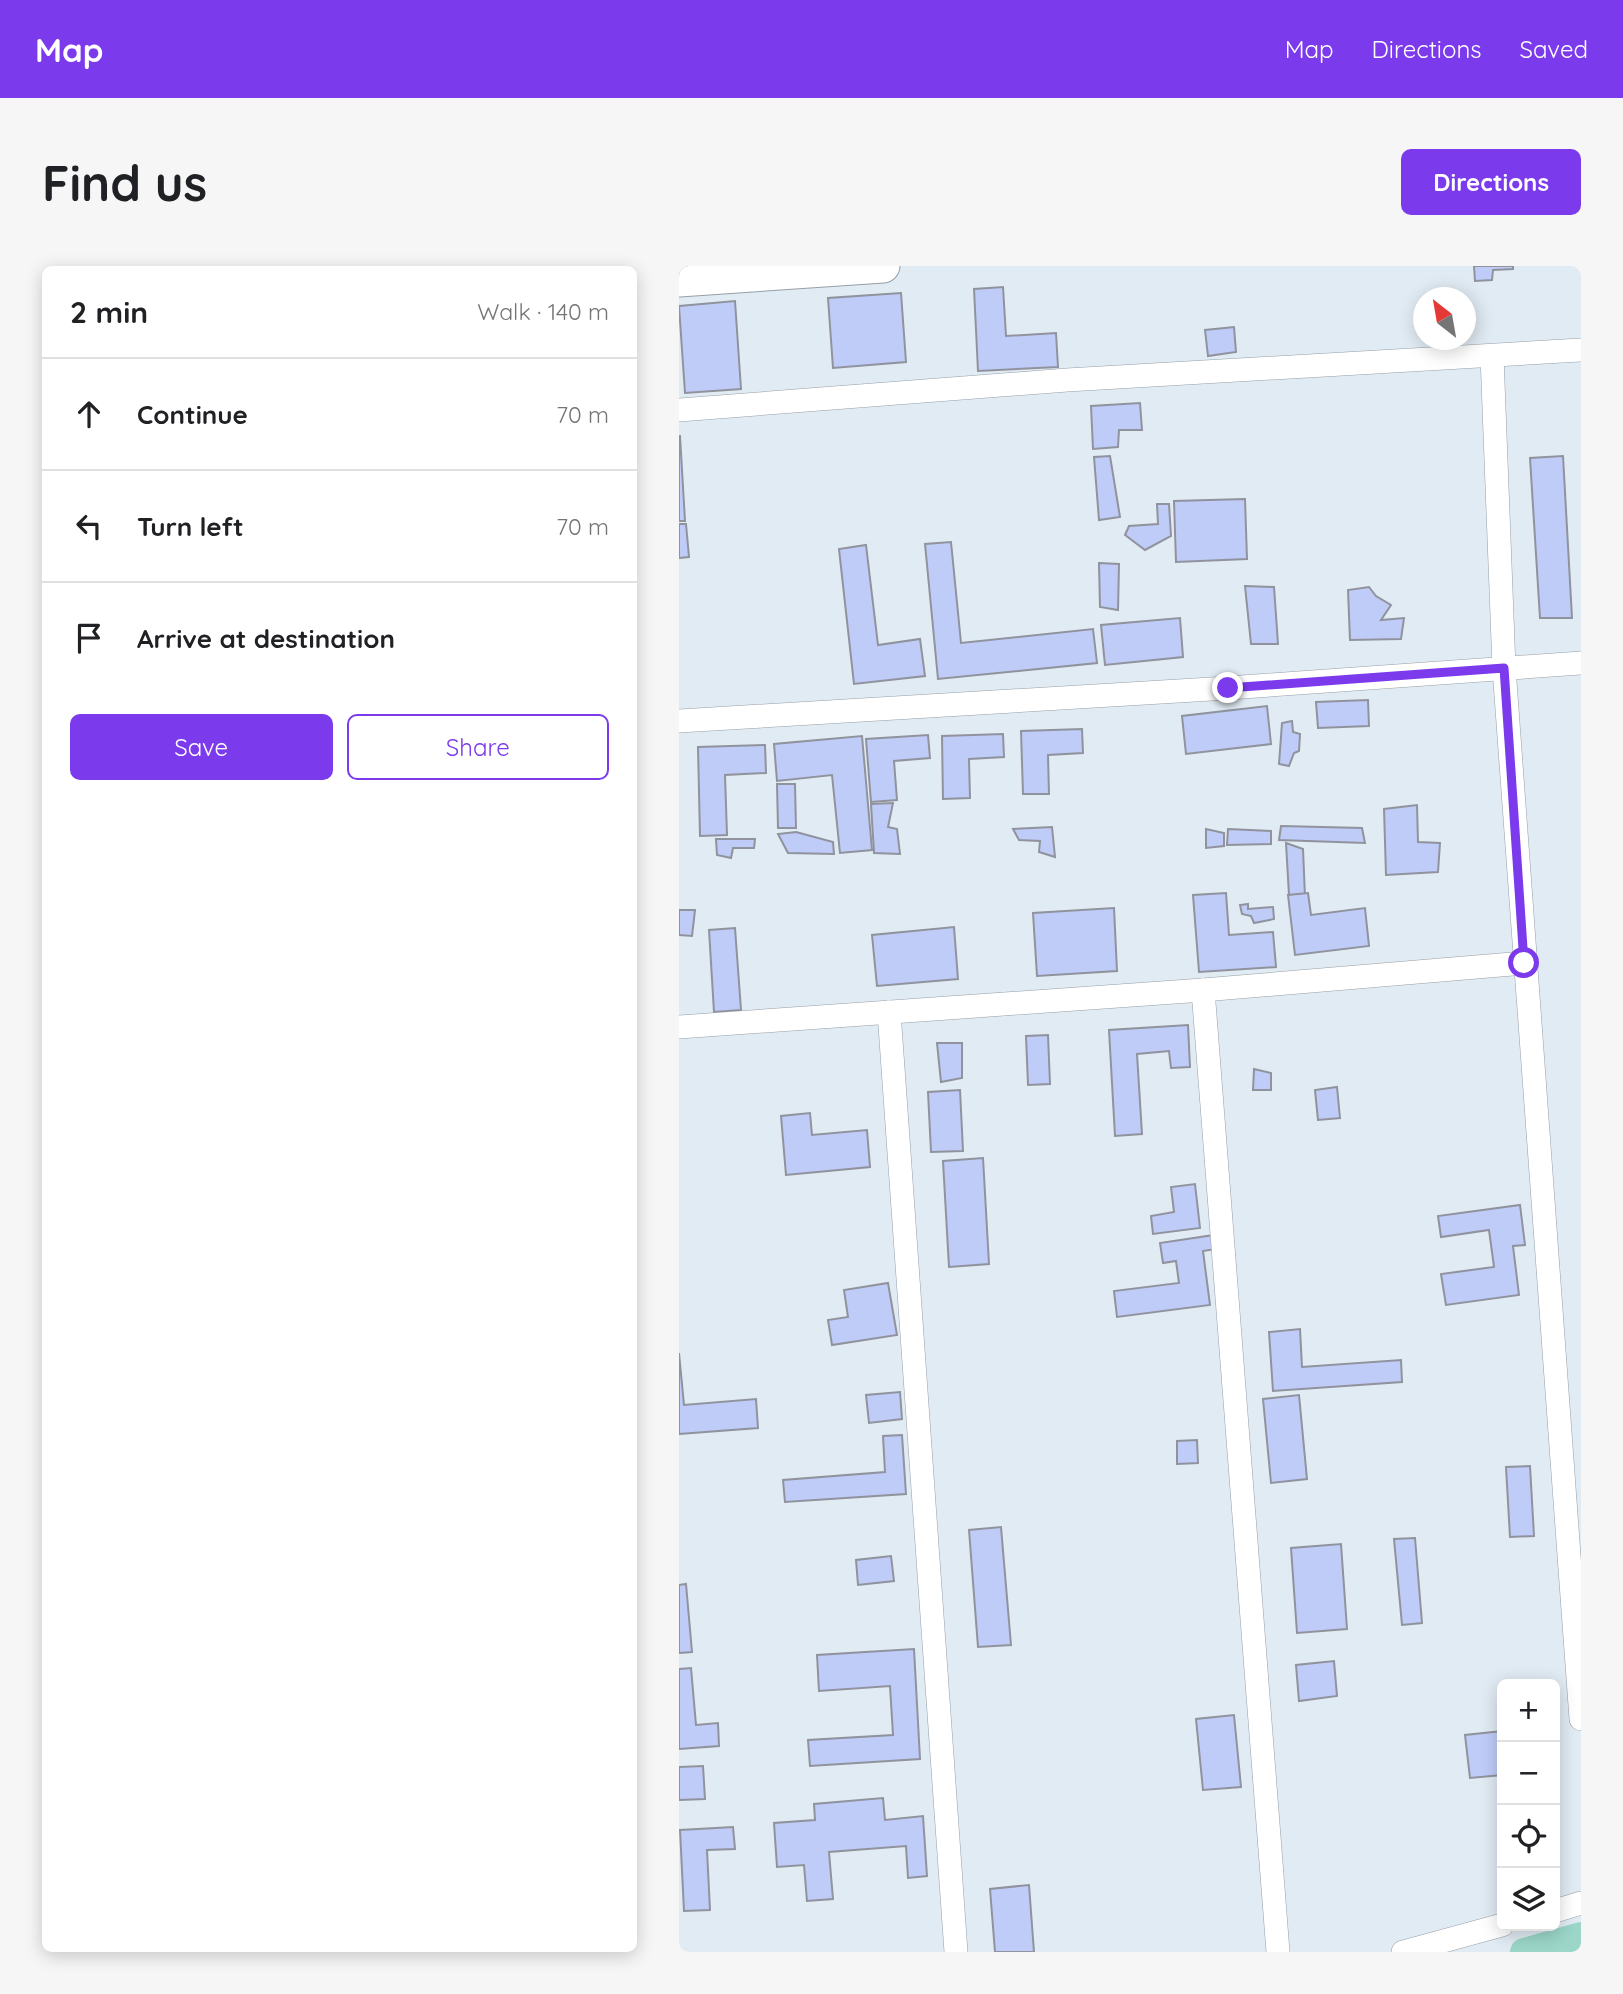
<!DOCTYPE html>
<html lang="en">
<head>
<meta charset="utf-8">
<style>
	body { margin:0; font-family:Quicksand,sans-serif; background:#f6f6f6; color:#202124 }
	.controls { position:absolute; right:21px; bottom:21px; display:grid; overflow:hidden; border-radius:10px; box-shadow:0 4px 18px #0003 }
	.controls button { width:63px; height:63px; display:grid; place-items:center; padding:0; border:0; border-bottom:2px solid #e0e0e0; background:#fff; color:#202124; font:35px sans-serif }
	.compass { position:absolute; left:734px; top:21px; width:63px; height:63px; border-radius:50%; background:#fff; box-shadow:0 4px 18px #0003; rotate:329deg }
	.stop { position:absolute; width:21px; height:21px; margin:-16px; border:5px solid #7c3aed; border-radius:50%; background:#fff }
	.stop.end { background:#7c3aed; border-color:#fff; box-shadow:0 2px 7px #0008 }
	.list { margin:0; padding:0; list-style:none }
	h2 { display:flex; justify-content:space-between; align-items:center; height:91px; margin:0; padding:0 28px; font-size:30px }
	h2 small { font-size:23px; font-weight:400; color:#757577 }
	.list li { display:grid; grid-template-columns:46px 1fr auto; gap:21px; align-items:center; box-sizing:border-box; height:112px; padding:0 28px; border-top:2px solid #e0e0e0 }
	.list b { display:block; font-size:26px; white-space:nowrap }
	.list em { font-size:23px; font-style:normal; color:#757577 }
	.actions { display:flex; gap:14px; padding:21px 28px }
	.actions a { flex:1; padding:16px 0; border:2px solid #7c3aed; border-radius:10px; text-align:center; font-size:24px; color:#7c3aed }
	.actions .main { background:#7c3aed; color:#fff }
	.icon { flex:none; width:38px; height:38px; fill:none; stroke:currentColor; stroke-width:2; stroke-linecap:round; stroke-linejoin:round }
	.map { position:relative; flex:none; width:902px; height:1686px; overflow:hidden; border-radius:10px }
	header { display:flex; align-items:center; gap:42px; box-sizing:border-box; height:98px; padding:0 35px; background:#7c3aed; color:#fff }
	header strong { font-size:33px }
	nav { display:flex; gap:38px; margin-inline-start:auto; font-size:24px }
	.intro { display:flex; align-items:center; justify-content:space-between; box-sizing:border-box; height:168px; padding:0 42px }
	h1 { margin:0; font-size:49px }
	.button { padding:18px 32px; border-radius:10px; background:#7c3aed; color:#fff; font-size:24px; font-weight:700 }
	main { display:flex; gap:42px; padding:0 42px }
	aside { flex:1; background:#fff; border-radius:10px; box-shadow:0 4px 18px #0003 }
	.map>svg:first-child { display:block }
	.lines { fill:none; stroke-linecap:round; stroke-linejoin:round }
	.canal { stroke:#9bd6c9; stroke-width:28 }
	.building { fill:#bfccf8; stroke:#90939d; stroke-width:2 }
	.street-casing { stroke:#969fa7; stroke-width:24 }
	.secondary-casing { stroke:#969fa7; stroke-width:35 }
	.street { stroke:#fff; stroke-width:23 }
	.secondary { stroke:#fff; stroke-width:33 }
	.route { stroke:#7c3aed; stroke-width:9 }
</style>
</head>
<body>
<header>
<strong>Map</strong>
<nav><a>Map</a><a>Directions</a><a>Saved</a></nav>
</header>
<div class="intro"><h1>Find us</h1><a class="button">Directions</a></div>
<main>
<aside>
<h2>2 min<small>Walk · 140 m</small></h2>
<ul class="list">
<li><svg class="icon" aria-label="ahead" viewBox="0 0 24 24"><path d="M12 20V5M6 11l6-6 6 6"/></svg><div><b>Continue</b></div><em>70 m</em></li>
<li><svg class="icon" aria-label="left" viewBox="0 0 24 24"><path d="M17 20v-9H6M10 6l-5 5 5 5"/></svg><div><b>Turn left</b></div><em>70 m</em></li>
<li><svg class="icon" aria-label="arrive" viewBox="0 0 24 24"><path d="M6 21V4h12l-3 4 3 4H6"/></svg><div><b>Arrive at destination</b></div></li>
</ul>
<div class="actions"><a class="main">Save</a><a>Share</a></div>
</aside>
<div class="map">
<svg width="902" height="1686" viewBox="0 0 902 1686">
	<rect width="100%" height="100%" fill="#e1ebf3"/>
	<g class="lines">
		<path class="canal" d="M845 1686 902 1670"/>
	</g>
	<g class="building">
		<path d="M795 0H834V3L814 4 813 14 796 15Z"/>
		<path d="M324 21 327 70 377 67 379 101 299 105 295 23Z"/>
		<path d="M222 27 227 96 154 102 149 32Z"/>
		<path d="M56 35 62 123 6 127 0 40Z"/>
		<path d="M555 61 557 86 529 90 526 64Z"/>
		<path d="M461 137 463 164H440L439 181 414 183 412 140Z"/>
		<path d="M1 170 6 255H0V170Z"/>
		<path d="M431 190 441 251 420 254 415 191Z"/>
		<path d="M884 190 893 352H861L851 192Z"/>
		<path d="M566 233 568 293 497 296 495 235Z"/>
		<path d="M478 238H490L492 270 466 284 446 269 450 260 479 258Z"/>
		<path d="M0 258H7L10 291 0 292Z"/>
		<path d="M272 276 282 377 414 363 418 397 259 413 246 278Z"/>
		<path d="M187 279 199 379 241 373 246 410 175 418 160 283Z"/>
		<path d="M420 297 440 298 439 344 421 341Z"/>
		<path d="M566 320 595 321 599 378H572Z"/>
		<path d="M690 321 697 330 712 339 702 354 725 352 722 373 671 374 669 324Z"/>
		<path d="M501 352 504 391 426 399 422 359Z"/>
		<path d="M689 434 690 460 639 462 637 436Z"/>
		<path d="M588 440 592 478 507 488 503 450Z"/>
		<path d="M613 455 614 466 621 468 620 485 615 487 610 500 600 498 603 457Z"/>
		<path d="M403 463 404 487 369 489 370 528H344L342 465Z"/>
		<path d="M324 468 325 491 290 493 291 532 264 533 263 470Z"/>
		<path d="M249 469 251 492 215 495 218 534 192 536 187 473Z"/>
		<path d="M183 470 193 584 161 587 153 509 98 515 95 478Z"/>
		<path d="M86 479 87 507 46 509 48 569 21 570 19 481Z"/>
		<path d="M98 518H116L117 562H99Z"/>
		<path d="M214 537 209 561 218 563 221 588 195 587 192 538Z"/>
		<path d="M738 539 739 576 761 577 759 606 707 609 705 543Z"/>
		<path d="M602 560 683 562 686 577 600 574Z"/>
		<path d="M373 561 376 591 360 586 361 575 340 574 334 563Z"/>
		<path d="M527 563 545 567V580L527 582Z"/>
		<path d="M549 563 592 565V578L548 579Z"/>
		<path d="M117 566 154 576 155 588 109 587 99 568Z"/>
		<path d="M37 573H76L75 582H54L52 592 38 589Z"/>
		<path d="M607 577 624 583 626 631 610 629Z"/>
		<path d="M547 627 550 669 594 666 597 701 520 706 514 629Z"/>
		<path d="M629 627 632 649 686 642 690 680 616 689 609 629Z"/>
		<path d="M569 638V643L594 641 595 653 575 657 572 650 563 648 561 639Z"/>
		<path d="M435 642 438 705 358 710 354 647Z"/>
		<path d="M0 644H16L13 670 0 669Z"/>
		<path d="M275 661 279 713 198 720 193 669Z"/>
		<path d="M56 662 62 744 35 746 30 664Z"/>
		<path d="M509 759 511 801 492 802 490 785 458 788 463 868 436 870 430 764Z"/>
		<path d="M369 769 371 818 349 819 347 770Z"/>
		<path d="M258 777H283V812L262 816Z"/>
		<path d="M575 803 592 807V824H574Z"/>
		<path d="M658 821 661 852 639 854 636 824Z"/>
		<path d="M281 824 284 885 252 886 249 826Z"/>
		<path d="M131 847 133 869 188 864 191 901 107 909 102 850Z"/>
		<path d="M304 892 310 998 270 1001 264 895Z"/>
		<path d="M516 918 521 962 474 968 472 950 495 946 492 921Z"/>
		<path d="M841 939 846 979 834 980 840 1029 767 1039 762 1008 815 1001 810 964 762 971 759 950Z"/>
		<path d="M535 969 537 983 524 985 531 1039 438 1051 435 1025 500 1017 497 995 484 997 481 977Z"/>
		<path d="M209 1017 218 1069 153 1079 149 1054 169 1051 165 1024Z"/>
		<path d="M621 1063 623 1101 722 1094 723 1116 594 1125 590 1066Z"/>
		<path d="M0 1087 5 1139 77 1133 79 1162 0 1168Z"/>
		<path d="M221 1126 223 1153 190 1157 187 1129Z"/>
		<path d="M620 1129 628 1213 592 1217 584 1133Z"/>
		<path d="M223 1169 227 1228 106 1236 104 1214 206 1206 204 1170Z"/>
		<path d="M518 1174 519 1197 498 1198V1175Z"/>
		<path d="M851 1200 855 1270 831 1271 827 1201Z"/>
		<path d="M322 1261 332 1379 299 1381 290 1264Z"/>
		<path d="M736 1272 743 1357 723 1359 715 1273Z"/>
		<path d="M662 1278 668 1363 618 1367 612 1282Z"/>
		<path d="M212 1290 215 1315 179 1319 177 1294Z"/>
		<path d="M7 1318 13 1386 0 1387V1319Z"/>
		<path d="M235 1383 241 1493 131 1500 129 1474 214 1469 211 1420 140 1425 138 1389Z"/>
		<path d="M655 1395 658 1430 620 1435 617 1399Z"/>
		<path d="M12 1402 17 1459 39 1457 40 1480 0 1483V1403Z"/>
		<path d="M555 1449 562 1521 524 1524 517 1453Z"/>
		<path d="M823 1465V1509L791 1512 786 1469Z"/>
		<path d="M24 1500 26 1533 0 1534V1501Z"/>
		<path d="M204 1532 206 1554 244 1550 248 1610 229 1612 227 1580 150 1586 154 1633 128 1635 125 1599 98 1601 95 1557 136 1554 135 1538Z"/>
		<path d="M54 1561 56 1583 28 1584 31 1644 5 1645 1 1564Z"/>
		<path d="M350 1619 355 1686H316L311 1623Z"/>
	</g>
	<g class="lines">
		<defs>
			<g id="street">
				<path d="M813 90 825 402 902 1453"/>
				<path d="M0 144 388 114 902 84"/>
				<path d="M0 455 549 422 902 397"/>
				<path d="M524 724 599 1686"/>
				<path d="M210 746 277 1686"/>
				<path d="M0 761 524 724 845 697"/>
				<path d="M876 1645 902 1637"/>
				<path d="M724 1686 823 1659"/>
			</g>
			<path id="secondary" d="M0 14 204 0"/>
		</defs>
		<use href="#street" class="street-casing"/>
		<use href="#secondary" class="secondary-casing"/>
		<use href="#street" class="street"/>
		<use href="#secondary" class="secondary"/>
	</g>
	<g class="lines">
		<path class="route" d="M549 422 825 402 845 697"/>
	</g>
</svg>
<div class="controls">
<button>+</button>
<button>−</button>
<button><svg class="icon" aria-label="locate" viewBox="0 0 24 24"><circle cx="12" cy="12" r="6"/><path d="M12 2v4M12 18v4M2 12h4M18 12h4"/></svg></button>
<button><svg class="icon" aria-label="layers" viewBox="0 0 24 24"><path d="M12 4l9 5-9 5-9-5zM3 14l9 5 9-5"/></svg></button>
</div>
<svg class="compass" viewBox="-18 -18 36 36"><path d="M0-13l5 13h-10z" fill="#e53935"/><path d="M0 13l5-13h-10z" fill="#757577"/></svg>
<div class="stop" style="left:845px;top:697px"></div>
<div class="stop end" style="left:549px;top:422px"></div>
</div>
</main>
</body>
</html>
